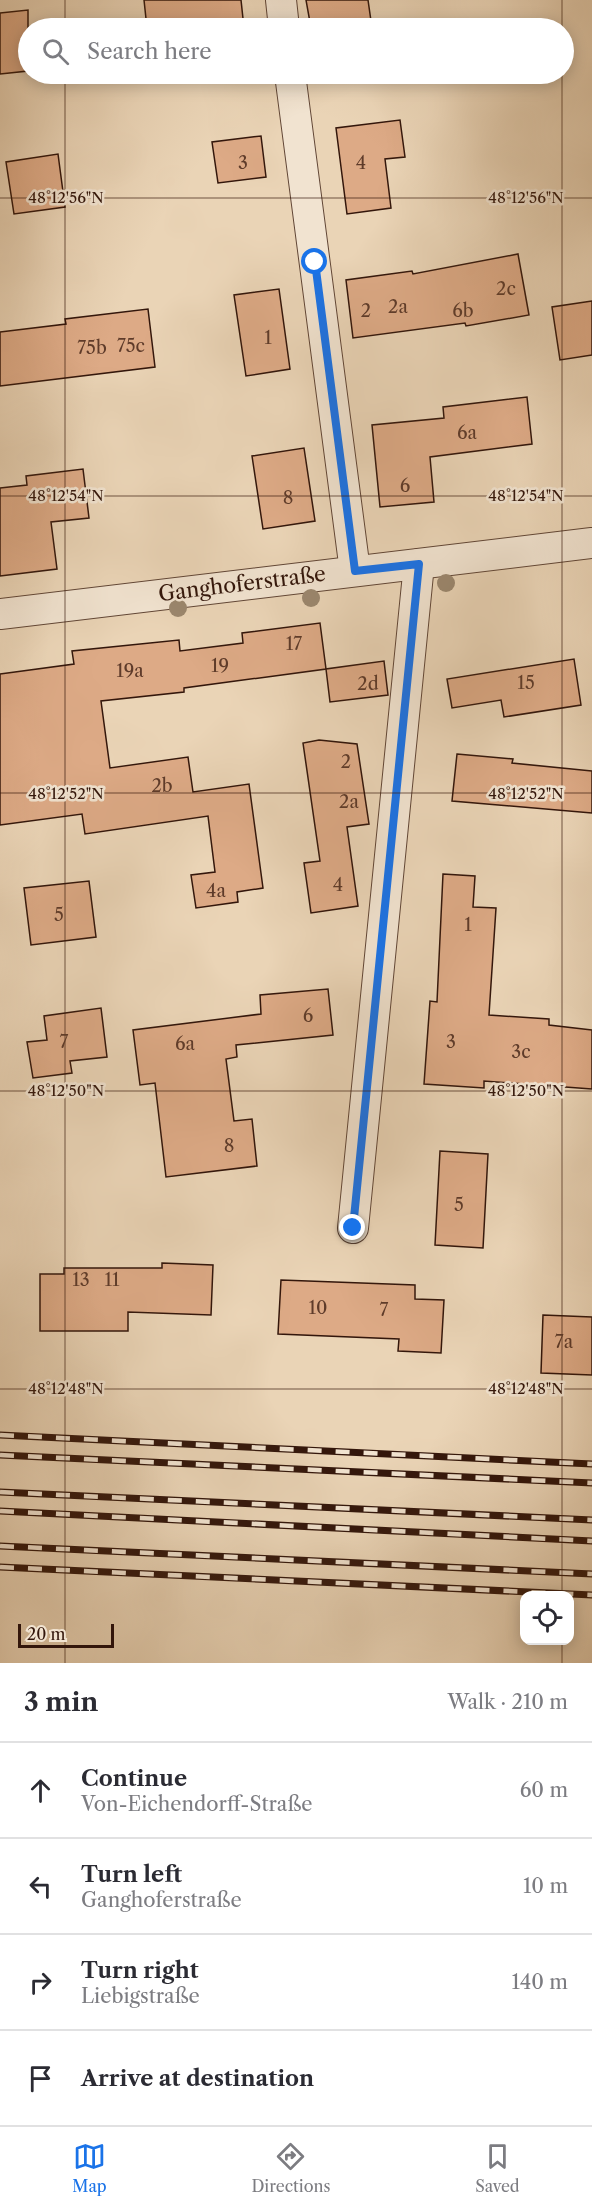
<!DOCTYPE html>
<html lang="en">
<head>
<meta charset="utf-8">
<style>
	body { margin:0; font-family:"Libre Caslon Text",serif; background:#f7f7f7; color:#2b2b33 }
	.controls { position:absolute; right:18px; bottom:18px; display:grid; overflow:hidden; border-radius:12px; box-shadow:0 3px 15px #0003 }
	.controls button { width:54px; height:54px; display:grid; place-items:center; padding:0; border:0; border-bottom:2px solid #e1e1e2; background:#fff; color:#2b2b33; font:30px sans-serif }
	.scale { position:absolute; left:18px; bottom:15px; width:96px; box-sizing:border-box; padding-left:6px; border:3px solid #33160b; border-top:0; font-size:16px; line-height:21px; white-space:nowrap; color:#33160b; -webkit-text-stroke:4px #f1e3d0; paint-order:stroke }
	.stop { position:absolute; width:18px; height:18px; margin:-14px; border:4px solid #1a73e8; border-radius:50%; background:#fff }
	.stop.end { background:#1a73e8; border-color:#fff; box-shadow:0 2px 6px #0008 }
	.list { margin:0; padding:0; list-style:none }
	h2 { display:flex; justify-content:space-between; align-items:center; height:78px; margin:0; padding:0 24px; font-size:26px }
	h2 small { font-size:20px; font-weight:400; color:#7c7c81 }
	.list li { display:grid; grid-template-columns:39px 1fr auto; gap:18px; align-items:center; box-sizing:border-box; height:96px; padding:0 24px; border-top:2px solid #e1e1e2 }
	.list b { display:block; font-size:22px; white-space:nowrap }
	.list p { margin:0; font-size:20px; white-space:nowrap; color:#7c7c81 }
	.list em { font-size:20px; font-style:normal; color:#7c7c81 }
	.icon { flex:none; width:33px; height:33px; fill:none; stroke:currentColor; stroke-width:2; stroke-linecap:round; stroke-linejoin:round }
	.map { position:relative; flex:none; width:592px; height:1663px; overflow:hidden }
	.search { position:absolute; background:#fff; box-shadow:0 3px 15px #0003; left:18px; right:18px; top:18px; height:66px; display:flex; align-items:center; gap:15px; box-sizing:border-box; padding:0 21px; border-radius:33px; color:#7c7c81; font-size:22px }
	.sheet { height:462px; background:#fff }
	nav { display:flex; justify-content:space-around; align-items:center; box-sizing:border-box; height:84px; border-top:2px solid #e1e1e2; background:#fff; font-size:16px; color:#7c7c81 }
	nav a { display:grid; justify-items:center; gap:3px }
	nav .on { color:#1a73e8 }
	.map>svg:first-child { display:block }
	.building { fill:#ddaa86; stroke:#33160b; stroke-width:1.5 }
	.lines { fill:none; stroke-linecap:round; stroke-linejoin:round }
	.street-casing { stroke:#614636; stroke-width:32 }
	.street { stroke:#f1e3d0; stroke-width:30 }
	.rail-casing { stroke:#33160b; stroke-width:7 }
	.rail { stroke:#f1e3d0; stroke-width:4.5; stroke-dasharray:14; stroke-linecap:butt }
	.tree { fill:#9b876e }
	.route { stroke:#1a73e8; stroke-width:8 }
	.ticks { fill:none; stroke:#33160b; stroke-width:1.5; stroke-opacity:0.45 }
	.labels { text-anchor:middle; stroke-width:5; stroke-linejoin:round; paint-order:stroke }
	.number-label { font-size:18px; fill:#5e3b2a }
	.street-label { font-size:21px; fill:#33160b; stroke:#f1e3d0 }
	.ticks-label { font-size:15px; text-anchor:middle; fill:#33160b; stroke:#f1e3d0; stroke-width:5; stroke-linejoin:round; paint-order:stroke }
</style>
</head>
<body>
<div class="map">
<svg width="592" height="1663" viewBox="0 0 592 1663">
	<rect width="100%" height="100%" fill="#ead4b6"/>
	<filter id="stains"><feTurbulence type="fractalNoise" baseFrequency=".00333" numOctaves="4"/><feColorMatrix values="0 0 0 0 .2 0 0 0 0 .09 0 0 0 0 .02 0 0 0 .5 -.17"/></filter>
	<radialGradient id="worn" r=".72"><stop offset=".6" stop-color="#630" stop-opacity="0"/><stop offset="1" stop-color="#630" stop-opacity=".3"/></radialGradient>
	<g class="building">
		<path d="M144 0H241L244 28H147Z"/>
		<path d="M306 0H368L372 28H311Z"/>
		<path d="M28 10V71L0 74V13Z"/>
		<path d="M400 120 405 157 385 159 391 208 347 214 336 128Z"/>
		<path d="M261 136 266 177 218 183 212 142Z"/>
		<path d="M58 154 65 207 14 214 6 162Z"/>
		<path d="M518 254 529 315 466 326 465 323 353 338 346 280 412 271 413 274Z"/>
		<path d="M279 289 290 369 246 376 234 295Z"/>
		<path d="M592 301V355L560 360 552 307Z"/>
		<path d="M148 309 155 367 0 386V332L66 324 65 319Z"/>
		<path d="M527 397 532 444 430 457 434 502 380 507 372 425 444 418 443 407Z"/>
		<path d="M304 448 315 521 263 529 252 456Z"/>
		<path d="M83 469 89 518 51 522 57 569 0 576V488L27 485 26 476Z"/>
		<path d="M320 623 326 669 184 688V692L101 701 110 768 188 757 193 792 249 784 263 888 237 892 238 902 196 908 191 875 215 872 208 816 85 834 82 814 0 825V674L74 664 72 651 179 640 180 651 243 643 242 633Z"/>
		<path d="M574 659 581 705 504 717 501 700 452 708 447 679Z"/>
		<path d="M384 661 388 695 330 702 326 669Z"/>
		<path d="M319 740 357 744 369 824 347 827 358 906 311 913 304 863 320 861 303 743Z"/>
		<path d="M457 754 513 759 512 763 592 771V813L452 801Z"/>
		<path d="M443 874 475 876 473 907 496 908 489 1015 549 1019V1025L592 1030V1089L484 1081V1088L424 1084 430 1001 437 1002Z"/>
		<path d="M89 881 96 937 31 945 24 888Z"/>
		<path d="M328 989 333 1035 236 1045 237 1057 226 1059 234 1121 252 1119 257 1166 166 1177 155 1083 140 1085 133 1030 261 1014 260 995Z"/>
		<path d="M101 1008 107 1057 70 1061 72 1073 33 1078 27 1042 47 1040 44 1016Z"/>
		<path d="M440 1151 488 1154 483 1248 435 1245Z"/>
		<path d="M162 1263 213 1265 211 1315 128 1312V1331H40V1274H64V1268H162Z"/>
		<path d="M281 1280 415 1285V1299L444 1300 441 1353 398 1351 399 1339 278 1334Z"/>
		<path d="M543 1315 592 1317V1375L541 1373Z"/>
	</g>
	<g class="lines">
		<defs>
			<g id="street">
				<path d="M281 0 284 28"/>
				<path d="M290 74 355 571"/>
				<path d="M0 614 592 543"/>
				<path d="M353 1228C374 1006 398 785 419 564"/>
			</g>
		</defs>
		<use href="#street" class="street-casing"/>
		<use href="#street" class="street"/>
		<defs>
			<g id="rail">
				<path d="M0 1435 592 1464"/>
				<path d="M0 1455 592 1483"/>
				<path d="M0 1492 592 1520"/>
				<path d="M0 1511 592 1541"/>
				<path d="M0 1546 592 1574"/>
				<path d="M0 1567 592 1595"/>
			</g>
		</defs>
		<use href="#rail" class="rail-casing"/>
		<use href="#rail" class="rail"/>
	</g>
	<g class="tree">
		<circle cx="446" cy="583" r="9"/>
		<circle cx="311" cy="598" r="9"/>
		<circle cx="178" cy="608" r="9"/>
	</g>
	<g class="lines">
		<path class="route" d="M315 262 355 571 419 564C398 785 374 1006 353 1228"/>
	</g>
	<path class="ticks" d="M65 0V28M562 0V28M65 74V1663M562 74V1596M0 198H592M0 496H592M0 793H592M0 1091H592M0 1389H592M562 1640V1663"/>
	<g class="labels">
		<g class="number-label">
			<text x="243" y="169">3</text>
			<text x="361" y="169">4</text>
			<text x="506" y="295">2c</text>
			<text x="398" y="313">2a</text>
			<text x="366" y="317">2</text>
			<text x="463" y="317">6b</text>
			<text x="268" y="344">1</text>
			<text x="131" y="352">75c</text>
			<text x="92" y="354">75b</text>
			<text x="467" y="439">6a</text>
			<text x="405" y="492">6</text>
			<text x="288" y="504">8</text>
			<text x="294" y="650">17</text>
			<text x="220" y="672">19</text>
			<text x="130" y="677">19a</text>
			<text x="526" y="689">15</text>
			<text x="368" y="690">2d</text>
			<text x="346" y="768">2</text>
			<text x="162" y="792">2b</text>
			<text x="349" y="808">2a</text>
			<text x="338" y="891">4</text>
			<text x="216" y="897">4a</text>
			<text x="59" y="921">5</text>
			<text x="468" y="931">1</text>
			<text x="308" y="1022">6</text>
			<text x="64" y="1048">7</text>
			<text x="451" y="1048">3</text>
			<text x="185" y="1050">6a</text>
			<text x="521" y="1058">3c</text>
			<text x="229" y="1152">8</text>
			<text x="459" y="1211">5</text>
			<text x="81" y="1286">13</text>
			<text x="112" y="1286">11</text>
			<text x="318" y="1314">10</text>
			<text x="384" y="1316">7</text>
			<text x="564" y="1348">7a</text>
		</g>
		<g class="street-label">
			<text transform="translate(242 584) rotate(-7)" y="7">Ganghoferstraße</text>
		</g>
	</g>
	<g class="ticks-label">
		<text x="66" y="203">48°12'56"N</text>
		<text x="526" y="203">48°12'56"N</text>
		<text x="66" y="501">48°12'54"N</text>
		<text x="526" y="501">48°12'54"N</text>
		<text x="66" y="799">48°12'52"N</text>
		<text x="526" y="799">48°12'52"N</text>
		<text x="66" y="1096">48°12'50"N</text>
		<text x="526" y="1096">48°12'50"N</text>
		<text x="66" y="1394">48°12'48"N</text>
		<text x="526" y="1394">48°12'48"N</text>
	</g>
	<rect width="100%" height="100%" filter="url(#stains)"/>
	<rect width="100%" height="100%" fill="url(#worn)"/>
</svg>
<div class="controls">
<button><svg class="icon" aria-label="locate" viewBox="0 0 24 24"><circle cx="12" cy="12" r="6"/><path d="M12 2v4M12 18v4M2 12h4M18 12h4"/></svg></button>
</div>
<div class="scale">20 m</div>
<div class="stop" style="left:315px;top:262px"></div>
<div class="stop end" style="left:353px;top:1228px"></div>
<div class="search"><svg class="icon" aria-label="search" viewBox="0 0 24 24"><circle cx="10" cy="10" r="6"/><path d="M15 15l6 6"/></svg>Search here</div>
</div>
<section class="sheet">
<h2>3 min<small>Walk · 210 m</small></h2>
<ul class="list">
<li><svg class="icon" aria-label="ahead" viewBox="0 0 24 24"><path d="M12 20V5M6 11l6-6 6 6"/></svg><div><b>Continue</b><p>Von-Eichendorff-Straße</p></div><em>60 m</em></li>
<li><svg class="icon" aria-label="left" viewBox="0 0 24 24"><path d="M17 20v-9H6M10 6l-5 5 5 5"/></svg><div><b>Turn left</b><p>Ganghoferstraße</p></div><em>10 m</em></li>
<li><svg class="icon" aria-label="right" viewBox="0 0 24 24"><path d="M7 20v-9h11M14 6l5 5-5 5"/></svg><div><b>Turn right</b><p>Liebigstraße</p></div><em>140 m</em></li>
<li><svg class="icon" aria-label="arrive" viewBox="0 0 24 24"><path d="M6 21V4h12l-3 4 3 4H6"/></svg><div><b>Arrive at destination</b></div></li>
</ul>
</section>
<nav>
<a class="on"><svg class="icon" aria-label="map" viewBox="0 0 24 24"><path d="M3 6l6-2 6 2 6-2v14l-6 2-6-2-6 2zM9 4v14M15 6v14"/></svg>Map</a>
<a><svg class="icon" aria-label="directions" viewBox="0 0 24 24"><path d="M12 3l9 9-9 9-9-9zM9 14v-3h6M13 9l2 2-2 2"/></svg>Directions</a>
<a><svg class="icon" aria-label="saved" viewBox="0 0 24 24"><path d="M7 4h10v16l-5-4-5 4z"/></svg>Saved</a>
</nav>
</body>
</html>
